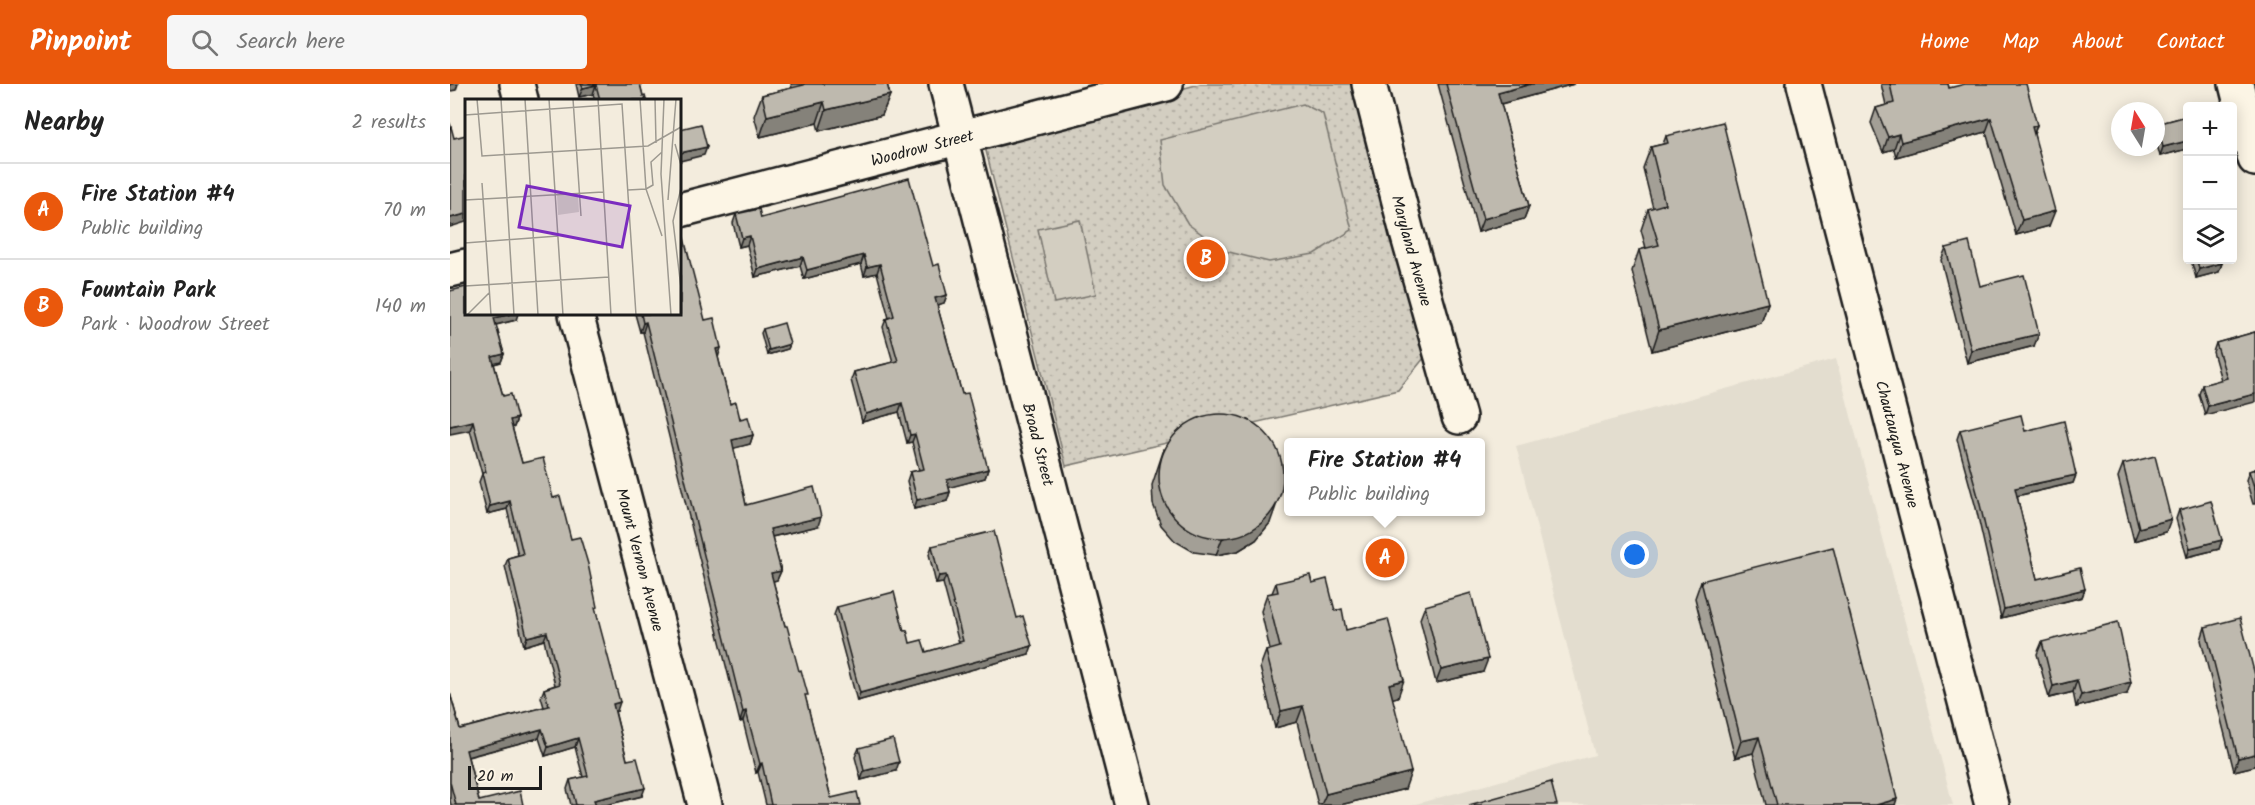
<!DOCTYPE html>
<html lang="en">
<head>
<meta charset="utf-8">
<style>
	body { margin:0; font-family:Kalam,sans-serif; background:#f6f6f6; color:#222 }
	.controls { position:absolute; right:18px; top:18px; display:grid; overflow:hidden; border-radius:6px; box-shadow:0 3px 15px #0003 }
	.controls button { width:54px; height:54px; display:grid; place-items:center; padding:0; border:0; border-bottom:2px solid #e0e0e0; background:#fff; color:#222; font:30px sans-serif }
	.compass { position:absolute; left:1661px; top:18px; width:54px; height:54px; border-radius:50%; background:#fff; box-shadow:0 3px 15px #0003; rotate:349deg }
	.scale { position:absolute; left:18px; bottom:15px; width:74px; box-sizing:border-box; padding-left:6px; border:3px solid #1c1c1c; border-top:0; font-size:16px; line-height:21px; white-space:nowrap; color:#1c1c1c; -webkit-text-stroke:4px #fcf5e5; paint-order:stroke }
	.you { position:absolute; left:1185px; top:471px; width:21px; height:21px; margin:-15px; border:4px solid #fff; border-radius:50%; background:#1a73e8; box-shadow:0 0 0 9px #1a73e833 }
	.badge { display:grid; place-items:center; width:39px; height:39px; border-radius:50%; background:#ea580c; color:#fff; font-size:20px; font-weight:700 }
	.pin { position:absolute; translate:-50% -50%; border:3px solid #fff; box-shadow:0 2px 6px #0006 }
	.popup { position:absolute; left:834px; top:354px; width:201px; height:78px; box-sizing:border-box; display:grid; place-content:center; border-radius:6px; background:#fff; filter:drop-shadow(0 2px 4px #0005); font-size:20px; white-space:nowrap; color:#767676 }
	.popup b { font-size:22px; color:#222 }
	.popup::after { content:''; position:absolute; left:50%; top:100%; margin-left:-12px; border:12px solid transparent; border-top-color:#fff }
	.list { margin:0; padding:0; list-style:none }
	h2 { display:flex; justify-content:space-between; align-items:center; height:78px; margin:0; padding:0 24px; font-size:26px }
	h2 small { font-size:20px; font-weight:400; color:#767676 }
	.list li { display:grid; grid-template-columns:39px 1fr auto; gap:18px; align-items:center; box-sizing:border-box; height:96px; padding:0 24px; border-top:2px solid #e0e0e0 }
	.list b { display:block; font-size:22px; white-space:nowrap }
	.list p { margin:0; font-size:20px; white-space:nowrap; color:#767676 }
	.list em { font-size:20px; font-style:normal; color:#767676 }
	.icon { flex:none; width:33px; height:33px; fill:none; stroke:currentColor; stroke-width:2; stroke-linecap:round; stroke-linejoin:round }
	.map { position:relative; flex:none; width:1805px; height:721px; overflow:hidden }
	header { display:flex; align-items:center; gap:36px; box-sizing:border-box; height:84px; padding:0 30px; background:#ea580c; color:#fff }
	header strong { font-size:28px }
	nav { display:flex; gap:33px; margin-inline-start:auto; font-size:21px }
	.search { width:420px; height:54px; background:#f6f6f6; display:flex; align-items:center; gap:15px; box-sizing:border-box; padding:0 21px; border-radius:6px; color:#767676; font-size:22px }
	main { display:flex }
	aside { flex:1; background:#fff }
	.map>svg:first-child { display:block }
	.built { fill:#e3ddcf }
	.park { fill:url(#park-dots); stroke:#78756e; stroke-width:1.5 }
	.pitch { fill:#d3cec1; stroke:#78756e; stroke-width:1.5 }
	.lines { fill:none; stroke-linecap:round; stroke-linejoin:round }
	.minor-casing { stroke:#1c1c1c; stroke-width:38 }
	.minor { stroke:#fcf5e5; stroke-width:33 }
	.wall { fill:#a39f96; stroke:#1c1c1c; stroke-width:1.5 }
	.shaded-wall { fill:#85827a; stroke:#1c1c1c; stroke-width:1.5 }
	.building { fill:#beb9ae; stroke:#1c1c1c; stroke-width:1.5 }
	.labels { text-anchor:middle; stroke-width:4.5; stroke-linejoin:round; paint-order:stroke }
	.street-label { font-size:16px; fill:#1c1c1c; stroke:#fcf5e5 }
	.inset-road { fill:none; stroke:#9d9990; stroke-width:1.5 }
	.view { fill:#7b2cbf; fill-opacity:0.15; stroke:#7b2cbf; stroke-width:3 }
	.inset-edge { fill:none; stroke:#1c1c1c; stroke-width:3 }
</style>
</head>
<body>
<header>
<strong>Pinpoint</strong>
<div class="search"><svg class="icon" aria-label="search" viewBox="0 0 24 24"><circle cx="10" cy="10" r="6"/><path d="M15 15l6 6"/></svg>Search here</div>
<nav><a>Home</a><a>Map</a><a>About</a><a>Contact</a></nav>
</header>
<main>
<aside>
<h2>Nearby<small>2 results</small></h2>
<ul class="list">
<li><span class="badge">A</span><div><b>Fire Station #4</b><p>Public building</p></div><em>70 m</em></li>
<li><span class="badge">B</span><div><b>Fountain Park</b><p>Park · Woodrow Street</p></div><em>140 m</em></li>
</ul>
</aside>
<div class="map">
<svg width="1805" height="721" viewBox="0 0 1805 721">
	<defs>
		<pattern id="park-dots" width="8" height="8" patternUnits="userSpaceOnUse" patternTransform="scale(1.5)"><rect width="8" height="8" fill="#d3cec1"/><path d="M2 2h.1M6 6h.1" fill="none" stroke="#b5b0a5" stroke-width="1.8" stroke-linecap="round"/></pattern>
	</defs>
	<rect width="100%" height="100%" fill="#f3ecdd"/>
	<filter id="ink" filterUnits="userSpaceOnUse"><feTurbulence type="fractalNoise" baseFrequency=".0167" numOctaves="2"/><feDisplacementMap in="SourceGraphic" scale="12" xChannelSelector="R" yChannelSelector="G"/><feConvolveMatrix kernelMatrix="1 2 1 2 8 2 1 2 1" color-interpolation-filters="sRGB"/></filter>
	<g filter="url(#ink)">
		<path class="built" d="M1386 275 1503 721H962L1145 671 1066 362Z"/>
		<path class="park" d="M750 0H905L974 274 948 306 616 382 536 67 539 61 550 52Z"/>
		<g class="pitch">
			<path d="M853 20 873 30 902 146 864 170 819 178 775 167 738 140 715 101 710 56Z"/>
			<path d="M630 136 646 210 604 219 588 145Z"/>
		</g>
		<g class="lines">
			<defs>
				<g id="minor">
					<path d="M67 0 71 16"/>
					<path id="s1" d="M496 0 682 721"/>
					<path id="s2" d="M919 0 957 149 1009 333"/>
					<path id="s3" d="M1354 0 1542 721"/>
					<path d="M1786 0 1805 75"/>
					<path id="s4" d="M230 126 716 0"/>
					<path d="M0 186 16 182"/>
					<path id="s5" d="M126 230 255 721"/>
				</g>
			</defs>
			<use href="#minor" class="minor-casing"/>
			<use href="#minor" class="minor"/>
		</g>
		<g class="wall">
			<path d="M126 0H190L193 12 196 16H145L143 10 129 13Z"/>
			<path d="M341 0H437L440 11 432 31 369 47 367 39 310 53 304 32 312 11 342 4Z"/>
			<path d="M988 0H1124L1051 20 1079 122 1074 135 1028 148Z"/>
			<path d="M1431 0H1498L1499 4 1587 41 1584 50 1599 142 1566 151 1536 48 1446 73 1444 65 1433 68 1421 39 1426 24 1436 21Z"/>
			<path d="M1737 32V65L1710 72 1706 57V43L1707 40Z"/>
			<path d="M1216 52 1318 219 1311 239 1202 267 1182 187 1189 166 1196 164 1191 146 1198 125 1203 124 1193 84 1201 63 1213 60Z"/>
			<path d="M286 130 311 134 483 182 497 211 494 219 487 221 512 310 538 385 535 394 499 403 500 408 497 417 464 425 457 397 460 388 469 386 462 358 457 359 449 328 412 338 401 296 404 288 443 278 433 243 436 235 439 234 427 189 414 192 411 180 354 195 350 182 305 193 297 161 289 163 283 139Z"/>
			<path d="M1496 164 1584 262 1517 279 1491 176Z"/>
			<path d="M1741 176H1771L1772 179 1769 188 1746 194Z"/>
			<path d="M0 207 66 236 46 241 54 270 51 278 44 280 53 312 67 334 64 343H62L72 379 103 414 121 455 146 527 167 627H165L177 676 192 712 156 721H121L117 705 120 696 133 693 125 663 95 672 89 654 18 673 29 717 73 721H1L0 717V609L10 645 94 623 91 613 94 605 105 601 94 556 74 562 55 482 58 474 68 471 57 425 37 430 29 398 32 390 20 346Z"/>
			<path d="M185 230H230L255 236 268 273 280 320 303 351 300 360 283 364 296 421 368 442 322 453 331 487 327 496 323 497 335 542 356 616 381 714 410 721H316L308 688 306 689 293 637 290 638 193 248H190Z"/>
			<path d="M313 245 340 260 338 265 317 271 311 249Z"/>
			<path d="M1805 248 1755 331 1749 310 1752 301 1771 296 1763 268 1766 259Z"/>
			<path d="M1510 346 1575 347 1626 391 1623 399 1567 412 1587 495 1635 505 1632 513 1551 534 1526 424 1507 355Z"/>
			<path d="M714 365 820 439 806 456 788 467 766 471 744 468 725 457 711 441 703 420 702 401Z"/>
			<path d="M1673 380 1716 448 1684 457 1668 393Z"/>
			<path d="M1805 385V420H1803L1796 396 1799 387Z"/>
			<path d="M1729 426 1772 456 1769 465 1737 473 1726 435Z"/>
			<path d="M482 462 567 534 579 570 407 617 384 531 387 523 454 547 460 559 476 568 509 559 493 499 486 500 479 470Z"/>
			<path d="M1251 497 1445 721H1316L1303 669 1285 674 1245 514Z"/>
			<path d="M826 499H862L885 527 896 546 948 613 942 614 955 705 890 721H868L847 638 825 644 810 583 816 567 820 566 811 527 817 510 822 509Z"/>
			<path d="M975 522 1033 588 986 599 970 535Z"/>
			<path d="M1755 543 1805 591V682L1784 687 1751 556Z"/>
			<path d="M1592 558 1677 610 1626 623 1623 608 1599 614 1587 570Z"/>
			<path d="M409 664 446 687 411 696 405 673Z"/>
		</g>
		<g class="shaded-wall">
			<path d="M0 0H8L6 6 0 7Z"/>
			<path d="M1081 0H1124L1043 22 1048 9Z"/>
			<path d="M146 1 143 10 129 13 133 4Z"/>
			<path d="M440 11 432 31 369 47 376 26Z"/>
			<path d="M374 18 367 39 310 53 317 32Z"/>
			<path d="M1541 34 1536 48 1446 73 1451 58Z"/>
			<path d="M1587 41 1582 56V43Z"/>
			<path d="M1449 50 1444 65 1433 68 1438 53Z"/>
			<path d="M1737 57V65L1710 72 1713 63Z"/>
			<path d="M257 63 254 71 230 77V69Z"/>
			<path d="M1079 122 1074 135 1028 148 1033 135Z"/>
			<path d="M1605 127 1599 142 1566 151 1572 136Z"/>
			<path d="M16 130V138L0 143V134Z"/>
			<path d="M300 152 297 161 289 163 292 154Z"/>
			<path d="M414 171 411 180 354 195 357 186Z"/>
			<path d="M353 173 350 182 305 193 308 185Z"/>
			<path d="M1772 179 1769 188 1746 194 1749 185Z"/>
			<path d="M430 180 427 189 414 192 417 183Z"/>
			<path d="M497 211 494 219 481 223 485 214Z"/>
			<path d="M1318 219 1311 239 1202 267 1209 246Z"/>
			<path d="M61 230H68L66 236 41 242 44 234Z"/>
			<path d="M196 238 193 248H190L193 239Z"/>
			<path d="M1589 250 1584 262 1517 279 1521 266Z"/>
			<path d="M340 260 338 265 317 271 319 266Z"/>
			<path d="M271 264 268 274 266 265Z"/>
			<path d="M54 270 51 278 39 281 42 273Z"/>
			<path d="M1805 310V318L1755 331 1758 322Z"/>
			<path d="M452 319 449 328 412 338 416 330Z"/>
			<path d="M67 334 64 343 57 344 60 336Z"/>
			<path d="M23 337 20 346 0 350V342Z"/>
			<path d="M465 350 462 358 457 359 460 351Z"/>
			<path d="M303 351 300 360 278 366 282 356Z"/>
			<path d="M538 385 535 394 494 405 497 396Z"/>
			<path d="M1626 391 1623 399 1562 413 1565 404Z"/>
			<path d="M500 408 497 417 464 425 467 416Z"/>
			<path d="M60 417 57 425 37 430 40 422Z"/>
			<path d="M826 422 820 439 806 456 788 467 766 471 772 455Z"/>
			<path d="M371 433 368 442 317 454 320 445Z"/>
			<path d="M1721 435 1716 448 1684 457 1689 444Z"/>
			<path d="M1772 456 1769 465 1737 473 1740 464Z"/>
			<path d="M331 487 327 496 317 499 321 489Z"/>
			<path d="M496 491 493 499 486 500 489 492Z"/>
			<path d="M1635 505 1632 513 1551 534 1554 525Z"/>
			<path d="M97 548 94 556 74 562 77 553Z"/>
			<path d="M582 562 579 570 407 617 410 609Z"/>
			<path d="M1038 575 1033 588 986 599 991 586Z"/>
			<path d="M954 596 948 613 933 617 939 600Z"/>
			<path d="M1627 596 1623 608 1599 614 1603 602Z"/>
			<path d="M1681 598 1677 610 1626 623 1631 611Z"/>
			<path d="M170 618 167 627 160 628 163 620Z"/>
			<path d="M853 622 847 638 825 644 831 627Z"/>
			<path d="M296 627 293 637 290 638 293 628Z"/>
			<path d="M92 645 89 654 13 674 16 666Z"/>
			<path d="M1309 653 1303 669 1285 674 1291 657Z"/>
			<path d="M128 654 125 663 95 672 98 663Z"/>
			<path d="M1805 670V682L1784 687 1788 674Z"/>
			<path d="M449 678 446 687 411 696 414 687Z"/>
			<path d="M312 679 308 688 306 689 310 680Z"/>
			<path d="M961 688 955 705 890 721H871L876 710Z"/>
			<path d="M195 704 192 712 156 721H143L144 716Z"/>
			<path d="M1447 715 1445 721H1426Z"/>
		</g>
		<g class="building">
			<path d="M131 0H190L193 12 195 11 196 16H150L146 1 133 4Z"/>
			<path d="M354 0H437L440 11 376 26 374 18 317 32 312 11 354 1Z"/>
			<path d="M996 0H1081L1048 9 1079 122 1033 135Z"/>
			<path d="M1440 0H1498L1499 4 1515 0H1576L1587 41 1582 43 1605 127 1572 136 1541 34 1451 58 1449 50 1438 53 1426 24 1444 19Z"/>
			<path d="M1737 32V57L1713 63 1707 40Z"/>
			<path d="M1273 38 1318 219 1209 246 1189 166 1209 161 1198 125 1215 120 1201 63 1218 59 1216 52Z"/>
			<path d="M0 39 4 54 16 51V130L0 134Z"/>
			<path d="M251 40 257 63 230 69V45Z"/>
			<path d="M459 94 483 182 489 180 497 211 485 214 512 310 518 309 538 385 497 396 500 408 467 416 460 388 474 385 465 350 460 351 452 319 416 330 404 288 448 277 436 235 444 232 430 180 417 183 414 171 357 186 353 173 308 185 300 152 292 154 286 130 309 125 311 134Z"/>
			<path d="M234 154 255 236 264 234 271 264 266 265 280 320 286 318 290 335 298 333 303 351 282 356 296 421 364 403 371 433 320 445 331 487 321 489 335 542H337L349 587 351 586 358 611H355L381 714 407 708 410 721H321L312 679 310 680 296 627 293 628 196 238 193 239 191 230H230V156Z"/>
			<path d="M1519 158 1530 202 1574 191 1589 250 1521 266 1496 164Z"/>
			<path d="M1747 176H1771L1772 179 1749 185Z"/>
			<path d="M16 203V230H61L44 234 54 270 42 273 53 312 61 310 67 334 60 336 72 379 93 374 103 414 110 412 121 455 130 453 138 480 147 523 145 524 170 618 163 620 177 676 187 674 195 704 144 716 146 721H126L120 696 138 692 128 654 98 663 92 645 16 666 29 717 70 707 73 721H6L0 698V609L10 645 99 622 94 605 110 600 97 548 77 553 58 474 73 470 60 417 40 422 32 389 36 388 23 337 0 342V207Z"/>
			<path d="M334 239 340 260 319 266 313 245Z"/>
			<path d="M1805 248V310L1758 322 1752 301 1777 294 1766 259Z"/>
			<circle cx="771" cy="392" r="62"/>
			<path d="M1571 331 1575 347 1614 337 1626 391 1565 404 1587 495 1630 484 1635 505 1554 525 1529 416 1510 346Z"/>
			<path d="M1705 372 1721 435 1689 444 1673 380Z"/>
			<path d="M1805 385V406L1799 387Z"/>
			<path d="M1761 417 1772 456 1740 464 1729 426Z"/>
			<path d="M544 447 567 534 573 532 582 562 410 609 387 523 444 508 454 547 457 546 460 559 472 556 476 568 513 557 496 491 489 492 482 462Z"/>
			<path d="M1383 463 1447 715 1426 721H1327L1309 653 1291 657 1251 497Z"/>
			<path d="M860 491 862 499 877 495 885 527 892 525 896 546 938 535 954 596 939 600 961 688 876 710 853 622 831 627 816 567 830 563 817 510 828 508 826 499Z"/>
			<path d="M1021 509 1038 575 991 586 975 522Z"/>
			<path d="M1790 534 1805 591V670L1788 674 1755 543Z"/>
			<path d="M1668 538 1681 598 1631 611 1627 596 1603 602 1592 558Z"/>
			<path d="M443 655 449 678 414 687 409 664Z"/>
			<path d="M1101 698 1107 721H1019Z"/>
		</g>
	</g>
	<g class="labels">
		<g class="street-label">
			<text dy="6" stroke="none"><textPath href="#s4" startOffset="250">Woodrow Street</textPath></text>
			<text dy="6" stroke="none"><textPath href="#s2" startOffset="172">Maryland Avenue</textPath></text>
			<text dy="6" stroke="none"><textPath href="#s1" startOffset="372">Broad Street</textPath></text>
			<text dy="6" stroke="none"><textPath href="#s3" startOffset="372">Chautauqua Avenue</textPath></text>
			<text dy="6" stroke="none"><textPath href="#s5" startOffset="254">Mount Vernon Avenue</textPath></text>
		</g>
	</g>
	<g transform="translate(15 15)">
		<rect width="216" height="216" fill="#f3ecdd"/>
		<path d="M113 95 114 113 93 116 92 96Z" fill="#d3cec1"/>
		<path class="inset-road" d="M12 0 17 57 183 47 216 28M36 0 49 216M60 0 73 216M84 0 98 216M108 0 116 117M133 0 146 216M175 0 181 90M190 0 191 44M199 0 196 75 206 216M0 16 157 5 171 216M210 45 216 66M17 84 26 216M216 89 208 122 216 189M181 90 188 86 186 63 197 53M181 90 197 137M163 91 181 90M0 101 138 93M203 101 211 0M0 144 93 137M0 187 144 178M2 216 24 194"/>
		<path class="view" d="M62 87 165 107 157 148 54 128Z"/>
		<rect width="216" height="216" class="inset-edge"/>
	</g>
</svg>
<div class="controls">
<button>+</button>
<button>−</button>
<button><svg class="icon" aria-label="layers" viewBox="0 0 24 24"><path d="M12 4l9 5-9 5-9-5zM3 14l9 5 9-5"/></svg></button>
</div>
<svg class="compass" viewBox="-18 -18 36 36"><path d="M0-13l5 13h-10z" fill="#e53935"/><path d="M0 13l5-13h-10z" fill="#767676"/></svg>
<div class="scale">20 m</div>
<div class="you"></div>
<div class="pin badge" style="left:935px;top:474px">A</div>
<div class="popup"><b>Fire Station #4</b>Public building</div>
<div class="pin badge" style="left:756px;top:175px">B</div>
</div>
</main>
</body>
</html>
